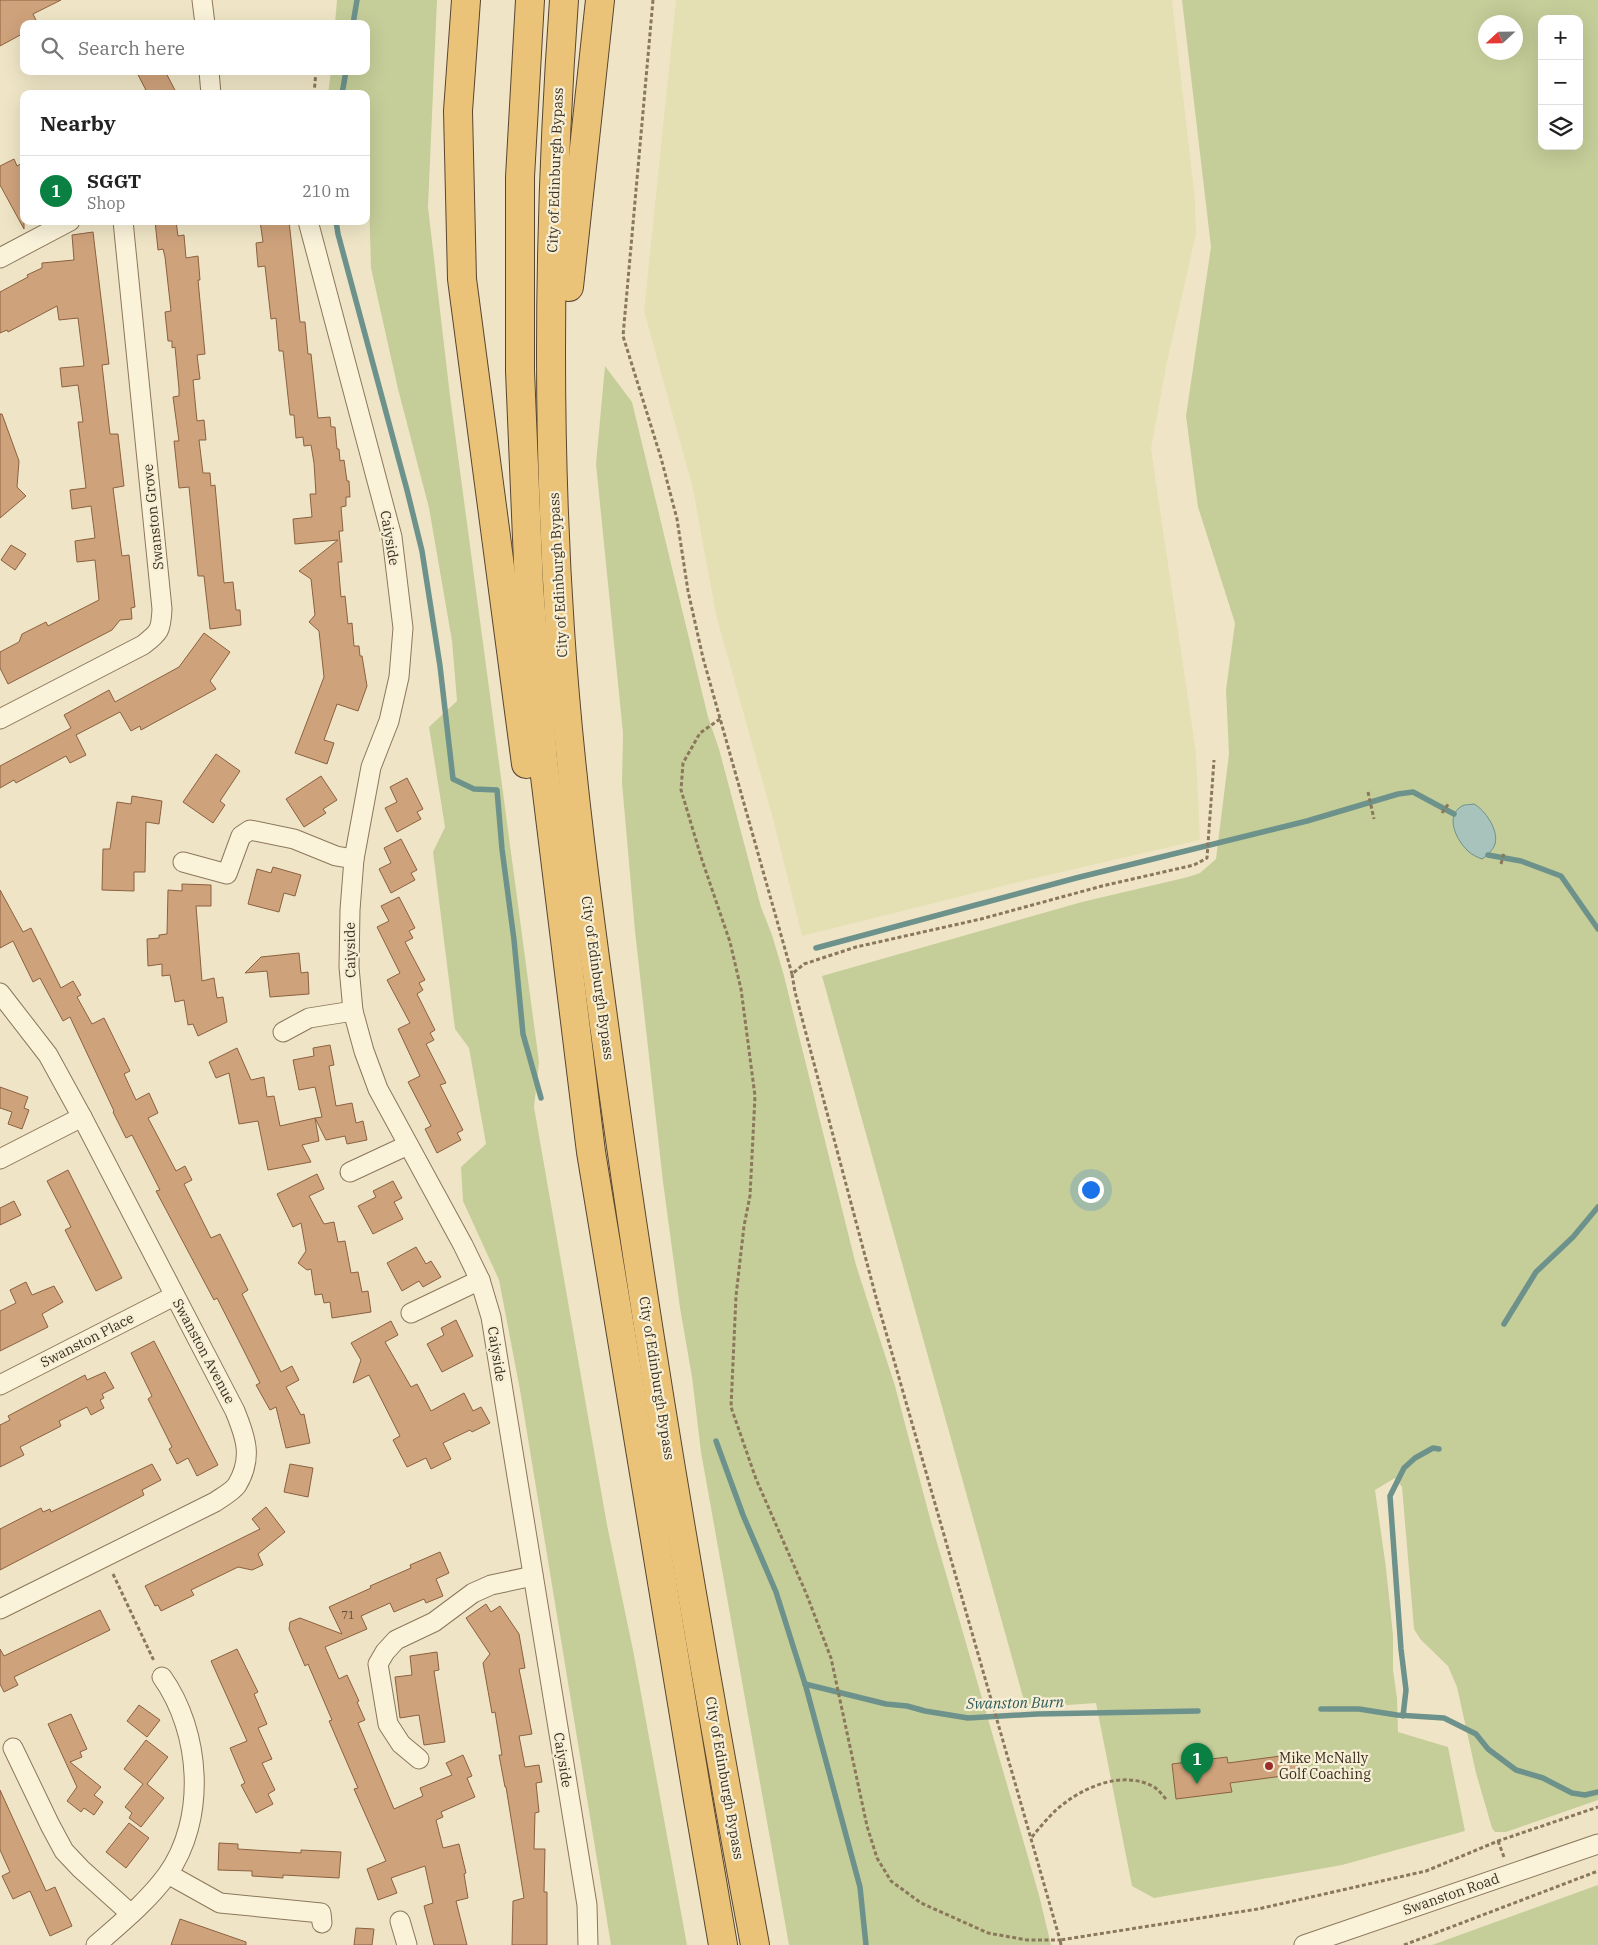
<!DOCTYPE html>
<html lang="en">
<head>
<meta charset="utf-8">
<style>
	body { margin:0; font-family:"IBM Plex Serif",serif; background:#f6f6f6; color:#222 }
	.controls { position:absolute; right:15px; top:15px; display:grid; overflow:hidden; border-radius:10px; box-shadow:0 5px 20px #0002 }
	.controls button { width:45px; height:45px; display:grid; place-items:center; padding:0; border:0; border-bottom:1px solid #e0e0e0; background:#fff; color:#222; font:25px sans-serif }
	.compass { position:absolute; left:1478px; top:15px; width:45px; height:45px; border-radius:50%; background:#fff; box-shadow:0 5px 20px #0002; rotate:248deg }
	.you { position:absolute; left:1090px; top:1189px; width:18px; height:18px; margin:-12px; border:4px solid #fff; border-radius:50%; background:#1a73e8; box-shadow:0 0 0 8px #1a73e833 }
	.badge { display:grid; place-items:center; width:32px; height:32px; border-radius:50%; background:#0b8043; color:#fff; font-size:16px; font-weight:700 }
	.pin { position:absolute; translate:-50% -41px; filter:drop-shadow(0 1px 2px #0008) }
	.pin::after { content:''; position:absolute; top:26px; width:18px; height:15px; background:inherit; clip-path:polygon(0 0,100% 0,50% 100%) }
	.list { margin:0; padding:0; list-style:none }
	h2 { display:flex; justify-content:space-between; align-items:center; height:65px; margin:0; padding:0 20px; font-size:21px }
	h2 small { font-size:16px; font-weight:400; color:#767676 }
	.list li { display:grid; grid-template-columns:32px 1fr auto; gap:15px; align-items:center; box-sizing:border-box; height:70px; padding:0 20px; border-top:1px solid #e0e0e0 }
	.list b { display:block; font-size:19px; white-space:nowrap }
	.list p { margin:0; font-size:16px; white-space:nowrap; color:#767676 }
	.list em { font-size:16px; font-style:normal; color:#767676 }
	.icon { flex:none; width:28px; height:28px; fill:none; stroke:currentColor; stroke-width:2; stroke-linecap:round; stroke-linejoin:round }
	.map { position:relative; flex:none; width:1598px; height:1945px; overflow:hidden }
	.search { position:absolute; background:#fff; box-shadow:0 5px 20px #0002; left:20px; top:20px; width:350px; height:55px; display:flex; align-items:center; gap:12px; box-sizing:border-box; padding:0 18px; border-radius:10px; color:#767676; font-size:19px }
	.panel { position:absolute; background:#fff; box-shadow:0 5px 20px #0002; left:20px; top:90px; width:350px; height:135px; border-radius:10px }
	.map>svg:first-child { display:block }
	.farmland { fill:#e5e0b3 }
	.green { fill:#c5ce99; fill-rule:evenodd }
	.water { fill:#a7c3bc; stroke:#6d928b }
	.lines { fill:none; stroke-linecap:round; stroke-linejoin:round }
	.stream { stroke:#6d928b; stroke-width:5.5 }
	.building { fill:#cea27b; stroke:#8b6140 }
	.minor-casing { stroke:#8b775b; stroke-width:21 }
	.trunk-casing { stroke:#59452f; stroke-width:30 }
	.path { stroke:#8b775b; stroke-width:3; stroke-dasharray:4 2.5; stroke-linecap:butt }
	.minor { stroke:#faf2d9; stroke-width:19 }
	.trunk { stroke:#eac379; stroke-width:28 }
	.poi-dot { fill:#9c2e29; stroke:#f7efd5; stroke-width:2 }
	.labels { text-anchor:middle; stroke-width:4.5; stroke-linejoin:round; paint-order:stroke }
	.number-label { font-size:11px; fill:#604b36 }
	.street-label { font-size:14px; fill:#3b2e1f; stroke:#f7efd5 }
	.poi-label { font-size:14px; fill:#3b2e1f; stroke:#f7efd5; text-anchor:start }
	.water-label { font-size:15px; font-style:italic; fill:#2e5b5a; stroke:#f7efd5 }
</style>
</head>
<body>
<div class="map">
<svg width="1598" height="1945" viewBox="0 0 1598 1945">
	<rect width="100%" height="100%" fill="#efe5c6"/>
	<path class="farmland" d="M676 0H1172L1195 199 1196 234 1167 362 1151 449 1196 752 1200 840 1019 882 802 936 773 819 716 615 693 489 644 311Z"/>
	<g class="green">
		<path d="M337 0H437L428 207 450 396 539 1062 534 1107 607 1525 634 1655 687 1945H611L520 1390 499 1280 463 1201 461 1167 486 1144 469 1048 455 1029 433 852 445 827 429 727 457 701 452 641 429 508 398 389 371 268 366 94H328L331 71H366V24H335Z"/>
		<path d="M1182 0H1598V1800L1506 1832H1495L1492 1828 1476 1773 1457 1687 1448 1666 1421 1640 1414 1629 1402 1487 1395 1478 1375 1490 1386 1568 1393 1635V1670L1397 1698 1398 1732 1448 1747 1465 1831 1342 1865 1154 1898 1132 1886 1096 1703 1026 1708 822 976 1082 902 1188 877 1200 873 1216 859 1229 754 1226 690 1235 623 1198 507 1186 416 1211 247ZM1542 19H1579V146H1542ZM1486 22H1516V52H1486Z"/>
		<path d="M605 366 632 402 708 717 719 749 761 907 772 935 783 972 856 1265 895 1386 931 1522 1039 1895 1051 1945H789L701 1452 692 1377 680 1308 663 1182 635 931 622 783 623 733 596 464Z"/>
		<path d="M1598 1885V1945H1432Z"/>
	</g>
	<path class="water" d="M1474 804C1485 810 1499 830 1495 844 1493 850 1487 856 1482 859 1477 857 1472 855 1468 851 1457 841 1444 816 1462 806 1465 804 1470 805 1474 804Z"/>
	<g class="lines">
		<g class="stream">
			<path d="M353 24 357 0"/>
			<path d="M342 94 346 71"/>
			<path d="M336 221 338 234 407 490 422 551 440 666 453 779 474 789 497 790 502 849 514 940 523 1034 541 1098"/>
			<path d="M1488 855 1521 861 1561 876 1598 929"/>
			<path d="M816 948 1076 878 1307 821 1398 794 1413 792 1454 814"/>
			<path d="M1504 1324 1536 1272 1573 1237 1598 1207"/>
			<path d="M716 1441 743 1515 776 1592 806 1687 860 1887 866 1945"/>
			<path d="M805 1684 886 1704 907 1706 925 1711 968 1718 1037 1714 1198 1711"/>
			<path d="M1321 1709H1359L1397 1715 1444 1718 1476 1734 1488 1749 1516 1770 1543 1778 1572 1793 1585 1795 1598 1792"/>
			<path d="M1403 1716 1406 1690 1401 1649 1390 1496 1404 1468 1415 1458 1433 1448 1439 1449"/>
		</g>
	</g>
	<g class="building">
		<path d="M0 0H61L33 14 38 24H24V33L0 46Z"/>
		<path d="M136 71H165L177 94H148Z"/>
		<path d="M14 159 17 166 24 162V229L0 185V166Z"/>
		<path d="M155 221H176L178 236 184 235 186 258 198 256 200 280H198L205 354 197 355 200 379 193 380 197 421 204 420 206 440H199L203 473H210L211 486 215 485 224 583 233 582 236 610H240L241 625 210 629 204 576H198L189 487 179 488 174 441H179L173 397 179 396V389L175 347 172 348V341H168L165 312 171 311 165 257 163 249 158 250Z"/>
		<path d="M260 221H289L300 322H305L308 354H311L318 418 330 417 331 427H335L337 449H339L340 461 344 460 347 481H349L350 497H346V506L341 507 343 531H339L342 562H338L341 597 345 596 348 624 352 623 354 646H359L360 656H362L367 686 358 711 337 704 324 740 334 743 327 764 295 753 324 677 319 631 309 622 315 615 311 579 299 571 338 540 295 544 293 519 312 517 310 494H316L314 463 311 445 304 446 303 437 296 438 294 415H290L283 351H279L276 318 271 319 265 266 258 267 256 243 263 242Z"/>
		<path d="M93 232 109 364 102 365 110 434H118L124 486 113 488 122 556 129 555 135 607 131 608 132 619 120 620 112 630 8 684 0 668V652L19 642 22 634 46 622 48 626 99 600 95 560 77 562 75 541 95 538 91 506 72 509 70 490 86 488 78 422H83L78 385 62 387 60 368 84 366 78 318 59 320 57 306 8 332 7 330 0 333V292L28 277 27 275 42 268V263L74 260 72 235Z"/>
		<path d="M0 414H2L19 461 17 487 26 496 0 518Z"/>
		<path d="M11 545 26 554 15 570 1 560Z"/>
		<path d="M204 633 230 652 210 681 216 689 141 730 140 726 131 731 120 712 76 735 86 755 70 763 66 756 16 783 14 780 0 788V766L71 728 64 715 109 690 115 702 179 667Z"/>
		<path d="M216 754 240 771 220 801 225 805 213 823 183 802Z"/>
		<path d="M321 776 337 800 323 809 326 813 304 827 286 799Z"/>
		<path d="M407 778 423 809 417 812 421 819 397 832 385 808 397 802 390 787Z"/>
		<path d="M132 796 162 801 159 824 146 822 145 872H134V891L102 890 103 849H110L117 802 131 804Z"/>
		<path d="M401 839 417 870 411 873 415 880 391 893 379 869 391 863 384 848Z"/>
		<path d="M273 867 301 875 295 896 284 893 279 912 248 904 257 869 271 873Z"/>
		<path d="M182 884 211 885V906H196L202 981 214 978 217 998 223 997 227 1022 198 1036 193 1024 188 1025 184 1000 175 1002 170 975 162 976V964L148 966 147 939 159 938V935L167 934 168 890 182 891Z"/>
		<path d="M0 890 23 932 31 928 61 988 73 981 81 995 77 997 92 1024 104 1018 130 1071 124 1074 136 1100 149 1093 158 1113 148 1118 176 1171 185 1166 192 1180 184 1184 211 1238 220 1234 248 1290 242 1294 281 1372 292 1366 299 1380 286 1387 301 1415 304 1414 310 1443 286 1448 276 1407 270 1410 256 1385 260 1383 241 1345 217 1298 214 1300 156 1191 160 1190 132 1135 126 1138 113 1112 114 1111 70 1017 63 1021 40 978 33 982 13 941 0 948Z"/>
		<path d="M399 897 415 928 409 931 413 938 405 942 425 980 419 983 423 990 417 994 435 1030 430 1033 434 1040 426 1044 446 1083 440 1085 463 1130 457 1133 461 1140 437 1153 425 1129 431 1126 408 1082 420 1076 398 1029 410 1023 387 980 400 973 377 927 389 921 381 906Z"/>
		<path d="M299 953 301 973 308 972 309 994 270 997 267 971 245 973 261 957Z"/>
		<path d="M330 1045 334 1065 329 1066 336 1106 352 1103 356 1123 363 1121 367 1140 347 1144 345 1136 326 1140 315 1118 322 1117 315 1087 299 1090 293 1060 314 1056 313 1048Z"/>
		<path d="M237 1048 251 1080 264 1077 267 1097 274 1096 280 1126 315 1118 319 1141 302 1145 311 1162 268 1170 258 1121 239 1124 229 1073 216 1078 209 1062Z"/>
		<path d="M0 1087 28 1097 24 1108 29 1110 22 1129 8 1124 12 1112 0 1108Z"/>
		<path d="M68 1170 122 1278 96 1291 65 1230 71 1227 47 1181Z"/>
		<path d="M317 1174 324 1189 309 1196 324 1224 334 1222 338 1242 345 1241 351 1273 358 1272 362 1292 368 1291 371 1312 332 1318 330 1302 324 1303 322 1294 315 1295 311 1269 307 1270 298 1263 306 1251 301 1223 293 1227 277 1194Z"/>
		<path d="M393 1181 402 1198 394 1202 403 1219 373 1234 358 1206 376 1197 373 1191Z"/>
		<path d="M14 1201 21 1215 0 1225V1208Z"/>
		<path d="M416 1247 426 1264 431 1261 441 1277 423 1287 419 1281 402 1291 387 1263Z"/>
		<path d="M26 1282 32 1295 54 1286 63 1302 42 1314 48 1327 0 1351V1311L16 1303 10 1290Z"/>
		<path d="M456 1320 473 1356 442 1372 427 1344 444 1335 441 1328Z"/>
		<path d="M391 1321 398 1335 385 1342 411 1387 417 1384 431 1411 464 1393 473 1411 481 1407 490 1423 472 1432 470 1430 443 1443 451 1459 431 1469 426 1458 407 1467 393 1440 400 1436 369 1375 353 1383 361 1360 351 1343Z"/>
		<path d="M154 1341 218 1465 197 1476 188 1458 177 1464 169 1449 172 1447 148 1399 152 1396 131 1353Z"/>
		<path d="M105 1372 114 1388 102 1394 104 1398 100 1400 104 1408 91 1415 87 1407 59 1421 61 1426 20 1447 24 1455 0 1467V1425L10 1420 8 1416 85 1375 87 1380Z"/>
		<path d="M152 1464 161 1480 142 1490 144 1495 0 1570V1529L41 1508 43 1512 50 1509 51 1512Z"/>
		<path d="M290 1464 313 1468 308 1497 284 1492Z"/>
		<path d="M266 1507 285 1532 258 1554 263 1565 252 1570 238 1567 191 1590 194 1595 161 1611 158 1605 155 1606 145 1586 260 1529 252 1519Z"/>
		<path d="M440 1552 449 1573 436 1579 443 1596 426 1603 424 1599 394 1612 390 1603 361 1616 367 1629 325 1647 339 1679 347 1675 359 1701 357 1702 365 1720 358 1723 394 1809 423 1796 420 1788 452 1775 446 1763 463 1755 472 1776 467 1778 475 1797 441 1812 443 1817 436 1820 443 1848 459 1844 466 1873 464 1874 468 1898 456 1901 467 1945H434L424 1906 433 1903 425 1866 391 1878 397 1893 378 1900 367 1869 386 1861 354 1789 358 1788 329 1721 332 1720 308 1664 305 1666 289 1629 290 1622 300 1618 342 1634 329 1607 371 1588 370 1586 411 1568 410 1565Z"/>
		<path d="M486 1604 491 1612 500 1606 519 1634 525 1668 519 1669 532 1734 519 1736 525 1767 539 1765 542 1782 536 1783 539 1812 535 1813 534 1849H545L544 1892H547V1945H512L513 1901 524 1898 506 1787H505L499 1755H502L495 1712 492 1713 483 1663 490 1654 466 1618Z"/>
		<path d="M100 1610 110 1630 14 1677 18 1685 4 1692 0 1684V1649L4 1656Z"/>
		<path d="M237 1649 258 1692 254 1694 267 1724 258 1728 272 1759 262 1763 275 1790 268 1794 273 1804 256 1813 241 1785 245 1783 230 1748 247 1741 211 1661Z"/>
		<path d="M437 1652 439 1670 434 1671 445 1742 424 1745 419 1715 400 1718 395 1677 412 1675 410 1656Z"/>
		<path d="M139 1705 160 1720 147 1737 127 1721Z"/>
		<path d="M71 1714 87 1749 80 1752 82 1757 70 1762 101 1787 94 1795 103 1802 94 1815 84 1808 81 1812 67 1801 77 1787 48 1724Z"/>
		<path d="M146 1740 168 1757 147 1784 164 1798 141 1827 129 1818 132 1813 125 1807 143 1784 124 1769Z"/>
		<path d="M1296 1754 1298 1774 1230 1783 1232 1792 1176 1799 1172 1764 1227 1757 1228 1763Z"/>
		<path d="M0 1790 46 1891 55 1887 72 1926 50 1936 30 1891 13 1899 2 1876 10 1872 0 1850Z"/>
		<path d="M129 1823 149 1838 126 1868 106 1852Z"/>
		<path d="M219 1843 238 1844V1849L301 1853V1850L341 1852 339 1878 283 1875V1878L252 1876V1871L218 1870Z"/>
		<path d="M180 1919 246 1942V1945H171Z"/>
		<path d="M356 1928 374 1929 372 1945H354Z"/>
	</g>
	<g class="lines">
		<defs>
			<g id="minor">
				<path d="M202 0 205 24"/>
				<path d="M209 71 211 94"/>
				<path d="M308 221 392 537 403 628 399 677 389 721 371 767 354 859 350 910 349 967 353 1011 364 1051 378 1089 463 1245 480 1280 491 1317 587 1905 588 1945"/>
				<path d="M0 258 70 221"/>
				<path d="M0 719 143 645C160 632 161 630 162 609L123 221"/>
				<path d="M183 862 227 874 241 836 250 830 294 839 336 856 354 859"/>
				<path d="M0 993 48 1055 82 1117 235 1411C246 1438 253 1458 237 1485 232 1492 222 1497 215 1502L0 1609"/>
				<path d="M283 1032 309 1018 353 1011"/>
				<path d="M0 1159 82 1117"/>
				<path d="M350 1172 408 1145"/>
				<path d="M411 1313 480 1280"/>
				<path d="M0 1385 174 1296"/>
				<path d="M13 1748 50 1825 64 1851 81 1869 131 1914"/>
				<path d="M419 1759 401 1744 388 1724 378 1664 385 1652 396 1640 434 1622 473 1593 491 1585 533 1576"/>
				<path d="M168 1874 220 1903 321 1913 322 1923"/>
				<path d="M400 1921 407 1945"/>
				<path d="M96 1945C121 1923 147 1902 167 1875 207 1819 201 1732 162 1677"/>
				<path d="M1304 1945 1598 1844"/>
			</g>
			<g id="trunk">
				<path d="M466 0 458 111 462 279 526 764"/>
				<path d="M530 0 520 177V371L529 586 543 760 591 1152 697 1794 723 1945"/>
				<path d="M564 0C549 210 546 420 560 630 570 784 592 937 613 1090 653 1376 702 1661 755 1945"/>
				<path d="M569 287 600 0"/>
			</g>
		</defs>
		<use href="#minor" class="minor-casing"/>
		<use href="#trunk" class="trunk-casing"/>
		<g class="path">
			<path d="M653 0 623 336 661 458 677 519 688 591 703 658 792 974"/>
			<path d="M314 94 316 71"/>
			<path d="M720 719 700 733 683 763 681 790 702 860 730 942 741 989 755 1096 750 1196 744 1226 736 1296 731 1407 756 1479 806 1593 831 1658 867 1826 877 1858 891 1881 921 1903 988 1933 1027 1940H1060L877 1301 795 992 792 974 804 964 856 947 981 919 1102 886 1194 865 1207 858 1214 760"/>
			<path d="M1368 792 1374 819"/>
			<path d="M1442 813 1449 803"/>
			<path d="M1501 864 1504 853"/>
			<path d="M113 1574 154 1661"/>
			<path d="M1032 1837C1039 1828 1047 1819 1055 1811 1080 1788 1122 1769 1154 1787 1159 1790 1163 1796 1167 1800"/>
			<path d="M1498 1841 1504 1857"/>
			<path d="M1061 1945 1060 1940 1258 1909 1426 1871 1498 1841 1598 1807"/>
			<path d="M1404 1945 1598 1871"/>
		</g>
		<use href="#minor" class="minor"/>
		<use href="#trunk" class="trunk"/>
	</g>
	<circle class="poi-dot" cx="1269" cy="1766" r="5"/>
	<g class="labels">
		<g class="number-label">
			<text x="348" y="1619">71</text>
		</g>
		<g class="street-label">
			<text transform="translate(555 170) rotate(-88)" y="5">City of Edinburgh Bypass</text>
			<text transform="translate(153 517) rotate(-96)" y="5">Swanston Grove</text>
			<text transform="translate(390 538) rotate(80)" y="5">Caiyside</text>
			<text transform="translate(558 575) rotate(-93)" y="5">City of Edinburgh Bypass</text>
			<text transform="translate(350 950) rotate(-91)" y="5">Caiyside</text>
			<text transform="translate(598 978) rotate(82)" y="5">City of Edinburgh Bypass</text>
			<text transform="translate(87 1340) rotate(-27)" y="5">Swanston Place</text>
			<text transform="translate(204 1351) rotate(62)" y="5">Swanston Avenue</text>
			<text transform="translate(497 1354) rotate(81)" y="5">Caiyside</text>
			<text transform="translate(657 1378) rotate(81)" y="5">City of Edinburgh Bypass</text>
			<text transform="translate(563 1760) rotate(81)" y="5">Caiyside</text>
			<text transform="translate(725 1778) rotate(80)" y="5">City of Edinburgh Bypass</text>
			<text transform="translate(1451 1894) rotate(-19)" y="5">Swanston Road</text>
		</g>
		<g class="poi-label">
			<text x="1279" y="1763">Mike McNally<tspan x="1279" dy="16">Golf Coaching</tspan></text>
		</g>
		<g class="water-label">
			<text transform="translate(1015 1703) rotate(-1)" y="5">Swanston Burn</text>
		</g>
	</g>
</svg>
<div class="controls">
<button>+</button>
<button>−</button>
<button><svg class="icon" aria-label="layers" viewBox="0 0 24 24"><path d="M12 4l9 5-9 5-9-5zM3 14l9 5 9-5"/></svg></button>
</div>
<svg class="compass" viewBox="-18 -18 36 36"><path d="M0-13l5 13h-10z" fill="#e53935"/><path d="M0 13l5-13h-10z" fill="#767676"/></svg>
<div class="you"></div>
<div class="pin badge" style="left:1197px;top:1784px">1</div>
<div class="search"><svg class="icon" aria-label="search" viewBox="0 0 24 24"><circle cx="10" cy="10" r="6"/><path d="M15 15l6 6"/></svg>Search here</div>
<section class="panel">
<h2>Nearby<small></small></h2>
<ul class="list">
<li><span class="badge">1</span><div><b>SGGT</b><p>Shop</p></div><em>210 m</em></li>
</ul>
</section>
</div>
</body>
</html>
